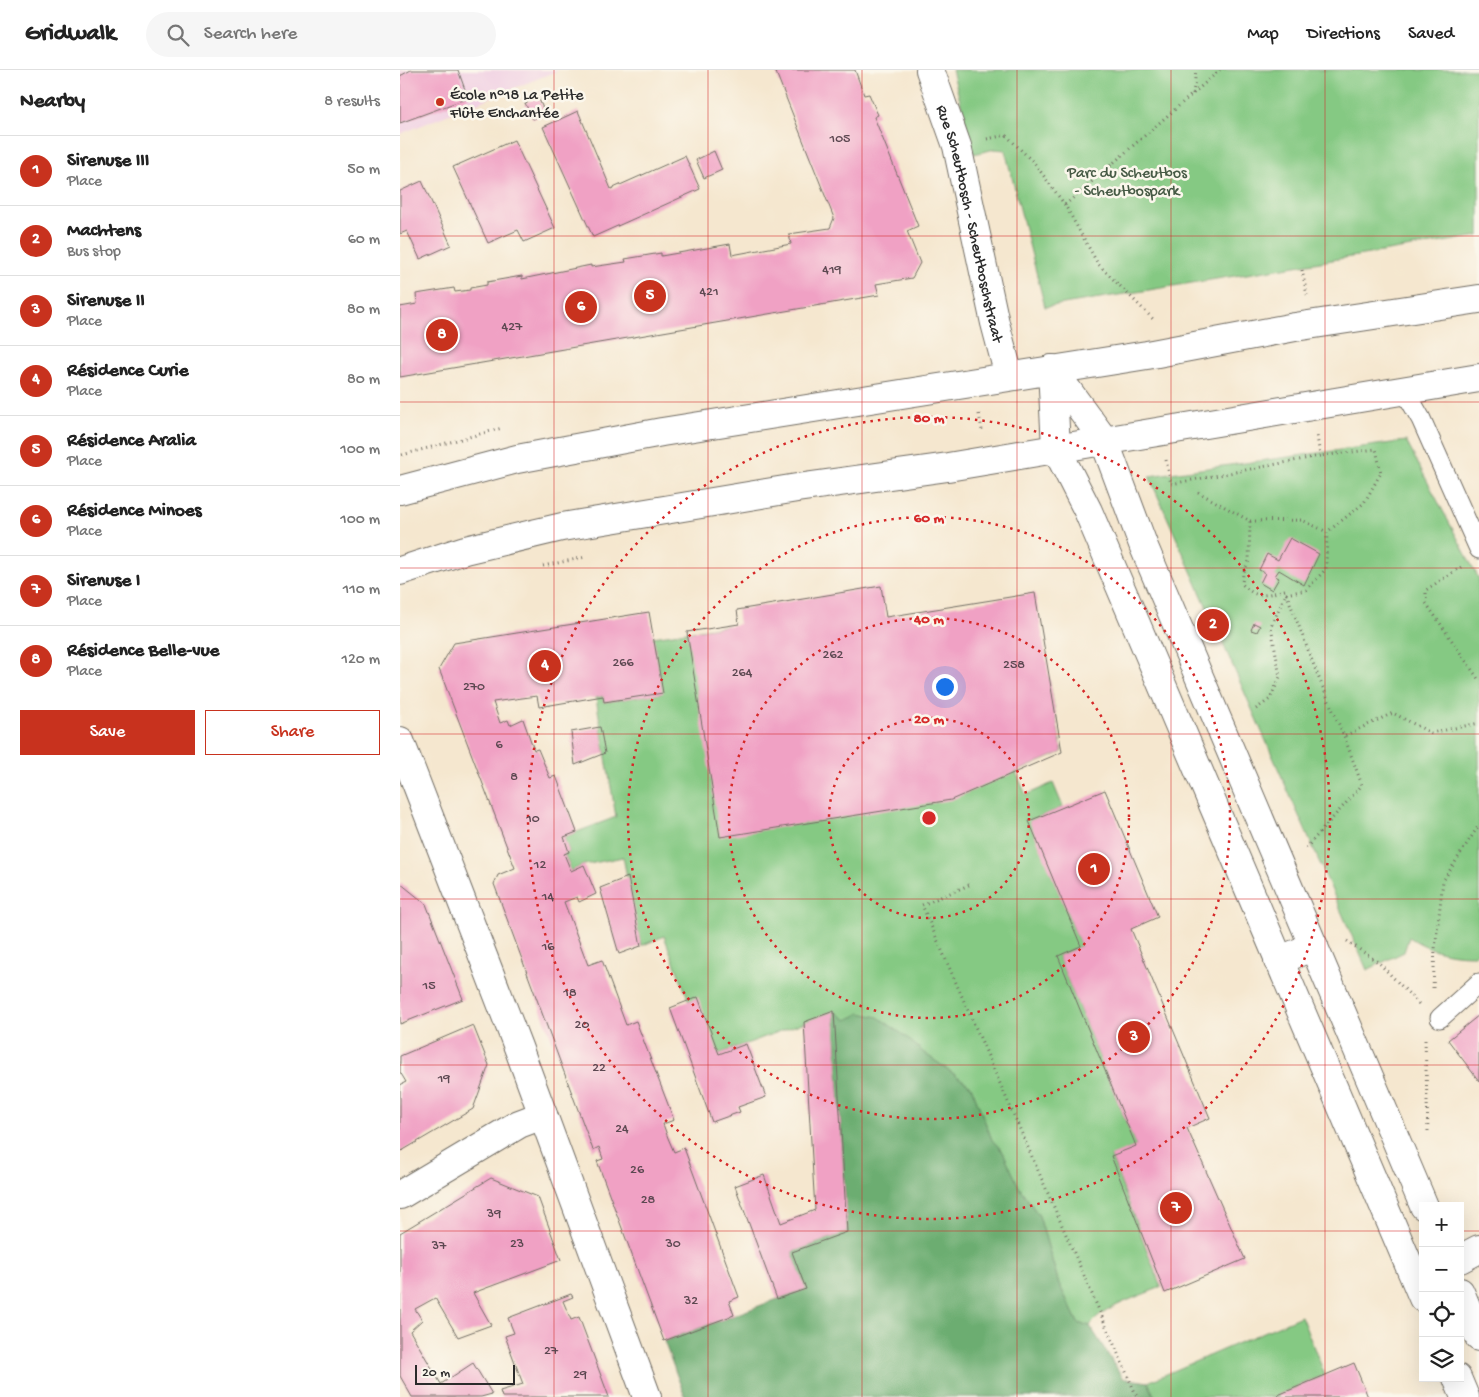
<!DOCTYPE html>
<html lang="en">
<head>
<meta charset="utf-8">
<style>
	body { margin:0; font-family:"Gochi Hand",sans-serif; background:#f6f6f6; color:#222 }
	.controls { position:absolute; right:15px; bottom:15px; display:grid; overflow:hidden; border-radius:0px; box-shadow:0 5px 20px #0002 }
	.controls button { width:45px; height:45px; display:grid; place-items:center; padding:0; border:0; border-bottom:1px solid #e0e0e0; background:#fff; color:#222; font:25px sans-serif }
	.scale { position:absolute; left:15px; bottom:12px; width:100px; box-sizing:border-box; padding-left:5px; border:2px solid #2b2b2b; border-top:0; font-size:14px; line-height:18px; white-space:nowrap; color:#2b2b2b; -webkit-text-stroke:4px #fbf7ec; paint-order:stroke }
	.you { position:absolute; left:544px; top:616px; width:18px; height:18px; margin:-12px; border:4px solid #fff; border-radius:50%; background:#1a73e8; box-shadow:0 0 0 8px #1a73e833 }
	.badge { display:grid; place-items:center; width:32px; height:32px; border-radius:50%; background:#c8321e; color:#fff; font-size:16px; font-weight:700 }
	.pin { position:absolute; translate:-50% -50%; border:2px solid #fff; box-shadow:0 1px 5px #0006 }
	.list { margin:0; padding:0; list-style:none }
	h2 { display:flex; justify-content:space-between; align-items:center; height:65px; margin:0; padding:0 20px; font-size:21px }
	h2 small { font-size:16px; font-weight:400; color:#767676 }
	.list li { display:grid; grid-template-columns:32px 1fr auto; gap:15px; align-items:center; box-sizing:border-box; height:70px; padding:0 20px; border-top:1px solid #e0e0e0 }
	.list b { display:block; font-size:19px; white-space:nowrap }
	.list p { margin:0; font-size:16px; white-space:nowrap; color:#767676 }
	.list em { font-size:16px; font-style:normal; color:#767676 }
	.actions { display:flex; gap:10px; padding:15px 20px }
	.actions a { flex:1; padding:11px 0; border:1px solid #c8321e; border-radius:0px; text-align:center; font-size:18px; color:#c8321e }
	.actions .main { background:#c8321e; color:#fff }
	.icon { flex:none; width:28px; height:28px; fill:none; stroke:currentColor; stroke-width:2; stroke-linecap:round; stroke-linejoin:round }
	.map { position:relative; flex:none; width:1079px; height:1327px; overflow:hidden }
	header { display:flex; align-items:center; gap:30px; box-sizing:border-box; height:70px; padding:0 25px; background:#fff; border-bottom:1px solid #e0e0e0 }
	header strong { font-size:24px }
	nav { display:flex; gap:28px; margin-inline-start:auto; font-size:18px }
	.search { width:350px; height:45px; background:#f6f6f6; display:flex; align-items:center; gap:12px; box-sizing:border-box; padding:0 18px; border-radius:28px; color:#767676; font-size:19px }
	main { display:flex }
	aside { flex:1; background:#fff }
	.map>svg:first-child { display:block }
	.built { fill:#f1d0e3 }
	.green { fill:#85c983; stroke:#587a57 }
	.forest { fill:#6cad71; stroke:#4c6c4e }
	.building { fill:#f0a1c4 }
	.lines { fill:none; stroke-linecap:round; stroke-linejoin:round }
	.service-casing { stroke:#726d64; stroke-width:21 }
	.minor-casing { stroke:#726d64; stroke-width:30 }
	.tertiary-casing { stroke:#726d64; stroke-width:30 }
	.primary-casing { stroke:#726d64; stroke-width:30 }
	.path { stroke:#726d64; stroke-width:3; stroke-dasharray:1 4; stroke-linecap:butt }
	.service { stroke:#fff; stroke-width:19 }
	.minor { stroke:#fff; stroke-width:28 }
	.tertiary { stroke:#fff; stroke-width:28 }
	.primary { stroke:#fff; stroke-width:28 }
	.grid { fill:none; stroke:#d62828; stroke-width:1; stroke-opacity:0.55 }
	.ring { fill:none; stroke:#d62828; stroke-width:2.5; stroke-dasharray:2.5 5 }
	.poi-dot { fill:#c8321e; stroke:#fbf7ec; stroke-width:2 }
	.labels { text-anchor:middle; stroke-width:5; stroke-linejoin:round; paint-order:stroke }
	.number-label { font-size:14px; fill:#5c4851 }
	.poi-label { font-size:16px; fill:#2b2b2b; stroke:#fbf7ec; text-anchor:start }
	.park-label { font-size:16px; fill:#465a45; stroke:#fbf7ec }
	.street-label { font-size:16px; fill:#2b2b2b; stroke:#fbf7ec }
	.centre { fill:#d62828; stroke:#fbf7ec; stroke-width:2.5 }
	.ring-label { font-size:15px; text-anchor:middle; font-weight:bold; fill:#d62828; stroke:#fbf7ec; stroke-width:5; stroke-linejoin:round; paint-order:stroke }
</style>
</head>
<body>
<header>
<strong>Gridwalk</strong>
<div class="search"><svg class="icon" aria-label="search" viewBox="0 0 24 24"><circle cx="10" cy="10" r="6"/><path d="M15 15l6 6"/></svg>Search here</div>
<nav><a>Map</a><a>Directions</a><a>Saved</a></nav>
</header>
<main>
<aside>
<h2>Nearby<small>8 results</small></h2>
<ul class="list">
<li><span class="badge">1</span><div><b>Sirenuse III</b><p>Place</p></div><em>50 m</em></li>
<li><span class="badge">2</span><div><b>Machtens</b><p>Bus stop</p></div><em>60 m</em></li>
<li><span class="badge">3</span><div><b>Sirenuse II</b><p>Place</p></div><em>80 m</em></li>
<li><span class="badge">4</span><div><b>Résidence Curie</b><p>Place</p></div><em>80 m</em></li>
<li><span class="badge">5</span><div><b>Résidence Aralia</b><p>Place</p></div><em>100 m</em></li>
<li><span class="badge">6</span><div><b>Résidence Minoes</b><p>Place</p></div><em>100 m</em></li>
<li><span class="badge">7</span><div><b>Sirenuse I</b><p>Place</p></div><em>110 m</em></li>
<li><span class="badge">8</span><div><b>Résidence Belle-vue</b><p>Place</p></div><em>120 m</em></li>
</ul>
<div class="actions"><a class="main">Save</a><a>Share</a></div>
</aside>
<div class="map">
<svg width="1079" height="1327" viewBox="0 0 1079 1327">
	<rect width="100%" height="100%" fill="#fbf7ec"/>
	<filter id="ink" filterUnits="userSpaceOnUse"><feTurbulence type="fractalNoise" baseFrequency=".02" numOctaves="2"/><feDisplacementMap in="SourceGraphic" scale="10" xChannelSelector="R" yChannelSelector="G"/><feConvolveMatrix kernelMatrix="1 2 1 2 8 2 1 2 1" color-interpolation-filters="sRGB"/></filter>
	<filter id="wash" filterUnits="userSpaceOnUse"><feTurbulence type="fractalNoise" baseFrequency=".0096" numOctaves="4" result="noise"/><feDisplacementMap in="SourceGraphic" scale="20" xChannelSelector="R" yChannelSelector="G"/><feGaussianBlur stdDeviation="1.12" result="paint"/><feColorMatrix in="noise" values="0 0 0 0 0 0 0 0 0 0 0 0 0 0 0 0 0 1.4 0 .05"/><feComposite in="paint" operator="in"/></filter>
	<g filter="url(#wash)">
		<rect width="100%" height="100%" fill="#f5e7cf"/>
		<path class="built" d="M0 0H159L0 64Z"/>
		<g class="green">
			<path d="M552 0H1079V166L645 237 605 80 595 79 574 84Z"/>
			<path d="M1006 371 1079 509V879L1075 885C1049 885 1031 881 1009 867L1004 882 967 900 749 406Z"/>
			<path d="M326 556 649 608 662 682 616 702 626 725 653 713 663 737 630 751 681 876 658 886 736 1076 711 1087 761 1217C741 1226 702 1237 690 1256L678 1253 659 1214 639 1146 619 1117 603 1082 592 1070 571 1016 524 983 505 966 460 944 447 950 432 942 319 984 289 931 264 866 241 876 223 787 184 795 171 801 164 784 169 782 164 767 216 747 196 628 203 626 204 632 262 623 253 567Z"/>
			<path d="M901 1246 925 1305 878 1325 879 1327H755L748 1312Z"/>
		</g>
		<path class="forest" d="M434 941 447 950 460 943 478 947 505 966 524 983 571 1016 592 1070 603 1082 619 1117 639 1146 659 1214 678 1253 690 1256 723 1308 748 1312 755 1327H285L264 1271 405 1219 392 1182 447 1162Z"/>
		<g id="blocks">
			<g class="building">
				<path d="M11 0H58L68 28 0 53V6Z"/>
				<path d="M375 0H455L464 25 469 24 478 45 474 47 518 156 507 161 520 193 512 208 476 214 479 225 0 307V237L17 234 16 224 54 218 55 222 70 220V218L87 215V212L122 206V209L191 195V197L226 192 225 189 261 183V186L330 174 332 185 391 174 389 164 430 158 434 148Z"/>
				<path d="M138 27 145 43 133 49 125 33Z"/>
				<path d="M178 41 211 119 285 86 300 119 193 167 143 57Z"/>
				<path d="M114 70 155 158 124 172 118 160 88 173 53 97Z"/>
				<path d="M314 81 322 100 304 108 296 90Z"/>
				<path d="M22 111 51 175 20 189 7 161 0 164V121Z"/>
				<path d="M890 468 919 484 904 515 879 500 875 506 879 508 872 520 860 513 865 503 859 500 867 484 878 490Z"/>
				<path d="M481 516 486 547 635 523 662 682 551 730 320 767 287 562 339 554 337 540Z"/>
				<path d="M249 542 263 623 204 632 203 626 139 637 137 626 93 632 100 653 108 650 110 655 123 649 134 680 138 679 150 708 156 706 177 762 164 767 169 782 164 784 171 801 184 795 196 824 179 832 177 827 164 832 188 895 202 890 226 955 236 951 274 1050 263 1054 268 1068 274 1082 284 1078 339 1227 329 1231 334 1245 264 1271 197 1091 203 1089 199 1077 193 1080 94 814 98 805 115 798 39 599 54 573Z"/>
				<path d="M854 553 860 556 857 562 851 560Z"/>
				<path d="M200 657 205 683 175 695 171 662Z"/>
				<path d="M705 720 758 847 731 859 810 1048 787 1058 845 1189 765 1223 711 1086 736 1076 658 886 681 876 629 751Z"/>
				<path d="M228 807 241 876 219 884 200 818Z"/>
				<path d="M0 813 26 834 63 929 0 954Z"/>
				<path d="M298 927 319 984 346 974 366 1027 338 1037 340 1042 312 1052 270 938Z"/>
				<path d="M434 941 447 1162 392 1182 406 1219 377 1229 335 1116 364 1105 381 1153 415 1140 404 952Z"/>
				<path d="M1079 945V1011L1048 970Z"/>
				<path d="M73 955 89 995 73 1039 0 1082V1015L6 1012 0 1002V986Z"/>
				<path d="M91 1108 138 1127 161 1190 73 1223 91 1255 58 1267 35 1228 15 1239 22 1250 10 1261 41 1314 73 1293 92 1324 81 1327H12L0 1306V1163Z"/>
				<path d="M171 1224 173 1227 163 1231 171 1250 179 1247 209 1327H102L100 1321 123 1314 105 1266 114 1263 108 1248Z"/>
				<path d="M954 1293 968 1327H879L878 1325Z"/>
			</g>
		</g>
	</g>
	<g filter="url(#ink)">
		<use href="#blocks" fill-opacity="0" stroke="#726d64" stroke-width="1"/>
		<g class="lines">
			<defs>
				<g id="service">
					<path d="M1005 321 1021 349 1079 479"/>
					<path d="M1040 948 1079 913"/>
				</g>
				<g id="minor">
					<path id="s1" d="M530 0 557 76 595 253 609 306"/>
					<path d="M0 671 118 977 247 1327"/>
					<path d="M878 891 914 876"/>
					<path d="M0 1125 119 1054 143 1045"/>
					<path d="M1060 1189 1079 1179"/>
				</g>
				<g id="tertiary">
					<path d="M652 299 656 378 688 441 1023 1228"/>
					<path d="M652 299 704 370 744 477 1024 1136"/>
					<path d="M1060 1222 1079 1267"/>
					<path d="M1057 1308 1065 1327"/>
				</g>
				<g id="primary">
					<path d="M0 420 117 389 262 362 747 285 895 257 1079 229"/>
					<path d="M0 501 65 480 162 457 397 418 548 397 1079 308"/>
				</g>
			</defs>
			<use href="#service" class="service-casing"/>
			<use href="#minor" class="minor-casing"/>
			<use href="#tertiary" class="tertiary-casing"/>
			<use href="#primary" class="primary-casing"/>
			<g class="path">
				<path d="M793 24 796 0"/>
				<path d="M587 69 606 65 635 94 665 135 698 194 755 251"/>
				<path d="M665 135 820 0"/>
				<path d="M902 200 907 225"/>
				<path d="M579 344 582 360"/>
				<path d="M2 385 102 358"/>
				<path d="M766 390 771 414 920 386 917 366"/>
				<path d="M798 422 850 451 849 491 843 503 842 514C857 530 865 525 885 520L918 606 944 666 993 643 1031 663 1079 653"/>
				<path d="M850 451 902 450 927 462"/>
				<path d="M143 496 186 487"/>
				<path d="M1061 497 1026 520V533L1079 610"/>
				<path d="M886 524 906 520 926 499 927 462 964 433 981 403 976 379 920 386"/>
				<path d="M856 639 870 629 880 607 871 556 886 524"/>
				<path d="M906 778 962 715 944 666"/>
				<path d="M569 815 522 835 737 1327"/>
				<path d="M947 871 978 892 1019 934"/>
				<path d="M1033 918 1035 879 1043 811 1079 755"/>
				<path d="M1025 970 1028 1061"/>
			</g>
			<use href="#service" class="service"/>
			<use href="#minor" class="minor"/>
			<use href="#tertiary" class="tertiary"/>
			<use href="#primary" class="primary"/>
		</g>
	</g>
	<path class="grid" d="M154 0V1327M308 0V1327M462 0V1327M617 0V1327M771 0V1327M925 0V1327M0 166H1079M0 332H1079M0 498H1079M0 664H1079M0 829H1079M0 995H1079M0 1161H1023M1060 1161H1079"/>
	<g class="ring">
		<circle cx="529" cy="748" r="100"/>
		<circle cx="529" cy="748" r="200"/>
		<circle cx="529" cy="748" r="301"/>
		<circle cx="529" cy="748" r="401"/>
	</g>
	<circle class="poi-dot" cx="40" cy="32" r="5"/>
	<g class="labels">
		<g class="number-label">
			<text x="440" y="72">105</text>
			<text x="432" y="203">419</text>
			<text x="309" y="225">421</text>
			<text x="112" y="260">427</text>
			<text x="433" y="588">262</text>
			<text x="223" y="596">266</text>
			<text x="614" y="598">258</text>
			<text x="342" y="606">264</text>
			<text x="74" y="620">270</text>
			<text x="99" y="678">6</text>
			<text x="114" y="710">8</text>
			<text x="133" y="752">10</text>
			<text x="140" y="798">12</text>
			<text x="148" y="830">14</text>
			<text x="148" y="880">16</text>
			<text x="29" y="919">15</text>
			<text x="170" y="926">18</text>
			<text x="182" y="958">20</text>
			<text x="199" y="1001">22</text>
			<text x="44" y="1012">19</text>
			<text x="222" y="1062">24</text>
			<text x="237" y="1103">26</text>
			<text x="248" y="1133">28</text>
			<text x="94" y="1147">39</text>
			<text x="117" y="1177">23</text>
			<text x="273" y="1177">30</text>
			<text x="39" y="1179">37</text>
			<text x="291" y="1234">32</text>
			<text x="151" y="1284">27</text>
			<text x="180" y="1308">29</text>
		</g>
		<g class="poi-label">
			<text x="50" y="29">École n°18 La Petite<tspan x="50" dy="18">Flûte Enchantée</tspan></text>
		</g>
		<g class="park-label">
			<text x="727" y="107">Parc du Scheutbos<tspan x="727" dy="18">- Scheutbospark</tspan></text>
		</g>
		<g class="street-label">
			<text dy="6" stroke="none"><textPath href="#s1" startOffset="159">Rue Scheutbosch - Scheutboschstraat</textPath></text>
		</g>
	</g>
	<circle cx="529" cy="748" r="8" class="centre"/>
	<g class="ring-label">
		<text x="529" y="352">80 m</text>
		<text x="529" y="452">60 m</text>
		<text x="529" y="553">40 m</text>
		<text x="529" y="653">20 m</text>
	</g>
</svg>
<div class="controls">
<button>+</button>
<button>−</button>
<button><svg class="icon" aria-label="locate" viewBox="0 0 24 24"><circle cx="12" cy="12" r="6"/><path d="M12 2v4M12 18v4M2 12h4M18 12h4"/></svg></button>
<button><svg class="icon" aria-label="layers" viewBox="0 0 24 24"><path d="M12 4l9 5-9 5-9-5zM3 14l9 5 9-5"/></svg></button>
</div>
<div class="scale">20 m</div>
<div class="you"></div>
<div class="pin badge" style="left:694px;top:799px">1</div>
<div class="pin badge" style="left:813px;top:555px">2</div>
<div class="pin badge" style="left:734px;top:967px">3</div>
<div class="pin badge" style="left:145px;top:596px">4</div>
<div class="pin badge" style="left:250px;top:226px">5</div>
<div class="pin badge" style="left:181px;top:237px">6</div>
<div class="pin badge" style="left:776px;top:1138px">7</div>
<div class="pin badge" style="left:42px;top:265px">8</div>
</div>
</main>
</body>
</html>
